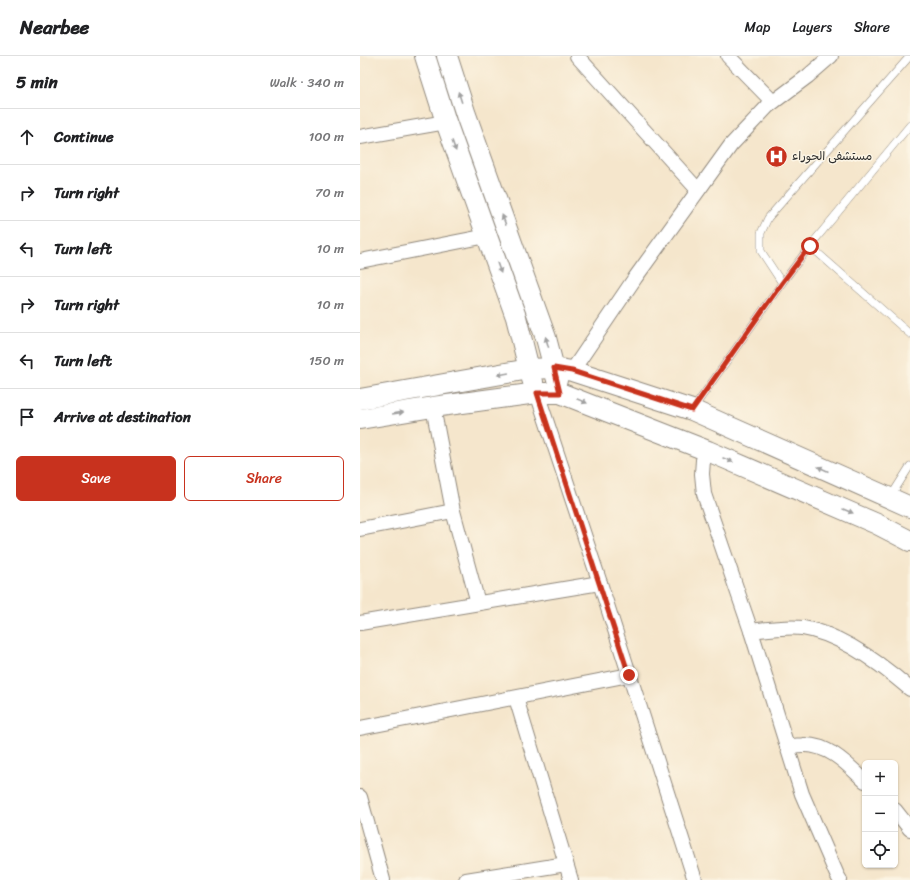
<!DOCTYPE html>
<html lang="en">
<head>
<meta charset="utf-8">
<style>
	body { margin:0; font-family:Sriracha,"Playpen Sans Arabic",sans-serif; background:#f2f2f2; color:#202124 }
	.controls { position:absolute; right:12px; bottom:12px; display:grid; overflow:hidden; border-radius:6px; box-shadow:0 1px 3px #0004 }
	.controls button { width:36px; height:36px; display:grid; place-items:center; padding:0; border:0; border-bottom:1px solid #e0e0e0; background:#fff; color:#202124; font:20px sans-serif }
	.stop { position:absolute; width:12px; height:12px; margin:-9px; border:3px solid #c8321e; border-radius:50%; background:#fff }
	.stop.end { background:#c8321e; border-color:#fff; box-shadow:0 1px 4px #0008 }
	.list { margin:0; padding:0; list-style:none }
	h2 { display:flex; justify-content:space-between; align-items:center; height:52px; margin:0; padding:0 16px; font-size:17px }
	h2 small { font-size:13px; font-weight:400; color:#757577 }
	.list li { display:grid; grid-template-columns:26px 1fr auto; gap:12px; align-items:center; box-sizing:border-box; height:56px; padding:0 16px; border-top:1px solid #e0e0e0 }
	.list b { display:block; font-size:15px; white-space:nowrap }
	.list em { font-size:13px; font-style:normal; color:#757577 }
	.actions { display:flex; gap:8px; padding:12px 16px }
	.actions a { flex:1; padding:9px 0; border:1px solid #c8321e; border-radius:6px; text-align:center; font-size:14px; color:#c8321e }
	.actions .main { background:#c8321e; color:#fff }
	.icon { flex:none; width:22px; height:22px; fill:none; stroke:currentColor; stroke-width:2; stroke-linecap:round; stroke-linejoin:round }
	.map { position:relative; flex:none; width:550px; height:824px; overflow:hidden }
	header { display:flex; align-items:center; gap:24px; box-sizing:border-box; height:56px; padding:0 20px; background:#fff; border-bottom:1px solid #e0e0e0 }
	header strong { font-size:19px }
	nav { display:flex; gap:22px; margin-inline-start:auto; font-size:14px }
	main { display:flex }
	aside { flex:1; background:#fff }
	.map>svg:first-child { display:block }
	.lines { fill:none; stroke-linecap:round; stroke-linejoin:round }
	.lane-casing { stroke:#90887c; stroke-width:8 }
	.street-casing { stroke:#90887c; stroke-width:16 }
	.secondary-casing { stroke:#90887c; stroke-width:22 }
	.lane { stroke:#fff; stroke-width:7 }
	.street { stroke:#fff; stroke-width:14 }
	.secondary { stroke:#fff; stroke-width:20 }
	.oneway { fill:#a0a0a0 }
	.route { stroke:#c8321e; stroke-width:5 }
	.labels { text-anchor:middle; stroke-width:3; stroke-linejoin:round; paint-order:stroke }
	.poi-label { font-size:12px; fill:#2b2b2b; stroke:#fcf5e5; text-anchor:start }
</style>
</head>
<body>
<header>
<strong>Nearbee</strong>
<nav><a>Map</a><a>Layers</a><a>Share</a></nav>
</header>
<main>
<aside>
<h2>5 min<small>Walk · 340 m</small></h2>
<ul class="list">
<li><svg class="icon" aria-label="ahead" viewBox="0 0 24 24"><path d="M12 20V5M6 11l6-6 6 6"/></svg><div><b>Continue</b></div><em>100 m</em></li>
<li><svg class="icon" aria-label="right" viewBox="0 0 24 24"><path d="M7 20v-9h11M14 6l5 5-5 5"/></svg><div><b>Turn right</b></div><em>70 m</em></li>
<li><svg class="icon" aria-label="left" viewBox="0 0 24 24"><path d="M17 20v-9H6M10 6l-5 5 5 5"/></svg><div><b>Turn left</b></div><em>10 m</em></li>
<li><svg class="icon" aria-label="right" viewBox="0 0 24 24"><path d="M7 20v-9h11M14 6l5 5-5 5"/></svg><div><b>Turn right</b></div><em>10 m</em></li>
<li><svg class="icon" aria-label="left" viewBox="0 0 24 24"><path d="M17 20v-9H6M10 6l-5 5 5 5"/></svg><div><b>Turn left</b></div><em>150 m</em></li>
<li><svg class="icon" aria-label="arrive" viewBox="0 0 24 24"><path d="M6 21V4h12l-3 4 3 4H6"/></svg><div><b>Arrive at destination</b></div></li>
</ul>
<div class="actions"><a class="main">Save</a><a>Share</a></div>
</aside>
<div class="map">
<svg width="550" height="824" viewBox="0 0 550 824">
	<rect width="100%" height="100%" fill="#fcf5e5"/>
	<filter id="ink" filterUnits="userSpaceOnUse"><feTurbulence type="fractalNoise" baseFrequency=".025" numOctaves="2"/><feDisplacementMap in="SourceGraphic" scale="8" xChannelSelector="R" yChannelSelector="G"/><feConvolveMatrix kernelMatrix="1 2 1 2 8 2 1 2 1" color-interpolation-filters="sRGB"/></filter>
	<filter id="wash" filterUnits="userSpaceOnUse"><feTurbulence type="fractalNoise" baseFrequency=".012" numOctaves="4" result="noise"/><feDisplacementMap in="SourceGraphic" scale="16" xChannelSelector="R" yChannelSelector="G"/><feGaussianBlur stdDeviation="0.9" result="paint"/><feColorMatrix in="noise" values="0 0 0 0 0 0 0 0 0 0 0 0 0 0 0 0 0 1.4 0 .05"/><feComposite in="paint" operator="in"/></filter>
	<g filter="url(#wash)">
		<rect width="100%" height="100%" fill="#f5e6cc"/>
	</g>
	<g filter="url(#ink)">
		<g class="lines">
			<defs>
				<g id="lane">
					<path d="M450 190 550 278"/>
					<path d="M422 227 401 195V177L408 162 550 0"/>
					<path d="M333 353 422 227 450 190 550 69"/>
					<path d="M531 440 550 410"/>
				</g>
				<g id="street">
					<path d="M217 0 338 134"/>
					<path d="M368 0 413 46"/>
					<path d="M0 81 86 66"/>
					<path d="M0 205 127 180"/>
					<path d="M212 315 275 222 371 89 408 50 448 20 471 0"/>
					<path d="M177 337 240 527 335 824"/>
					<path d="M73 351 93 455 118 547"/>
					<path d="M348 395 343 404 342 418 344 438 391 575 442 738 477 819 480 824"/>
					<path d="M0 473 93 455"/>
					<path d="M0 567 240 527"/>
					<path d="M391 575C408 573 426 570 443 572 481 578 521 608 550 633"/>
					<path d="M156 642 211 824"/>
					<path d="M0 672 269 619"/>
					<path d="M427 691C433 690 438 689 443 689 469 688 488 709 505 725"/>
					<path d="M0 741 23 824"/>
					<path d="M535 754 550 773"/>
					<path d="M106 824 206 808"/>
				</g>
				<g id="secondary">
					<path d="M65 0 86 66 156 261 169 313 173 326"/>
					<path d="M87 0 106 59 186 282 197 324"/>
					<path d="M0 343 169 313 194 312 212 315 332 354 550 451"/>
					<path d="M0 363 73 351 177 337H200L348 395 517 468 550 485"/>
				</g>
			</defs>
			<use href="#lane" class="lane-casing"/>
			<use href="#street" class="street-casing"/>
			<use href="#secondary" class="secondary-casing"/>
			<use href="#lane" class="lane"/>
			<use href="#street" class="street"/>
			<use href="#secondary" class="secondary"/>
		</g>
		<defs><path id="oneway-solid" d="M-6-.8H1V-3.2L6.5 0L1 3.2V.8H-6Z"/></defs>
		<g class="oneway">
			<use href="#oneway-solid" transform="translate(100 41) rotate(-108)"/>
			<use href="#oneway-solid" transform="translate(94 90) rotate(70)"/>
			<use href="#oneway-solid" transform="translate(144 164) rotate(-110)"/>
			<use href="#oneway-solid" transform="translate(139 212) rotate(70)"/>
			<use href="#oneway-solid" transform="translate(187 286) rotate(-106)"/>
			<use href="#oneway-solid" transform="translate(143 318) rotate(170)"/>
			<use href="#oneway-solid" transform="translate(222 345) rotate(22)"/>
			<use href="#oneway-solid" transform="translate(38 357) rotate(-9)"/>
			<use href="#oneway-solid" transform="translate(368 404) rotate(23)"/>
			<use href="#oneway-solid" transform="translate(463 413) rotate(-156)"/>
			<use href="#oneway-solid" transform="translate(488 455) rotate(23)"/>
		</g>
	</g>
	<g class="lines" filter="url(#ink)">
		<path class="route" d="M269 619 177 337H200L194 312 212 315 332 354 422 227 450 190"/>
	</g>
	<defs>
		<symbol id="hospital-disc" viewBox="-11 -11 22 22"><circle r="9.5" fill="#c8321e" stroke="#fcf5e5"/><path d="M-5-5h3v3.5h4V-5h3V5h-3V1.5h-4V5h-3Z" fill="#fff"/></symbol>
	</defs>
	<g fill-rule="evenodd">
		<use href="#hospital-disc" x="404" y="88" width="25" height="25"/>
	</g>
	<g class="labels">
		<g class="poi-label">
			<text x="432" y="104">مستشفى الحوراء</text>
		</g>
	</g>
</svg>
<div class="controls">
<button>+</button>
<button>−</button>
<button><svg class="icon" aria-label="locate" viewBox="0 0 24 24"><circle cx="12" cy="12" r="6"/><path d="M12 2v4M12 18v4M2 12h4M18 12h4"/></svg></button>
</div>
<div class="stop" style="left:450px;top:190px"></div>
<div class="stop end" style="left:269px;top:619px"></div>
</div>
</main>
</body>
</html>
